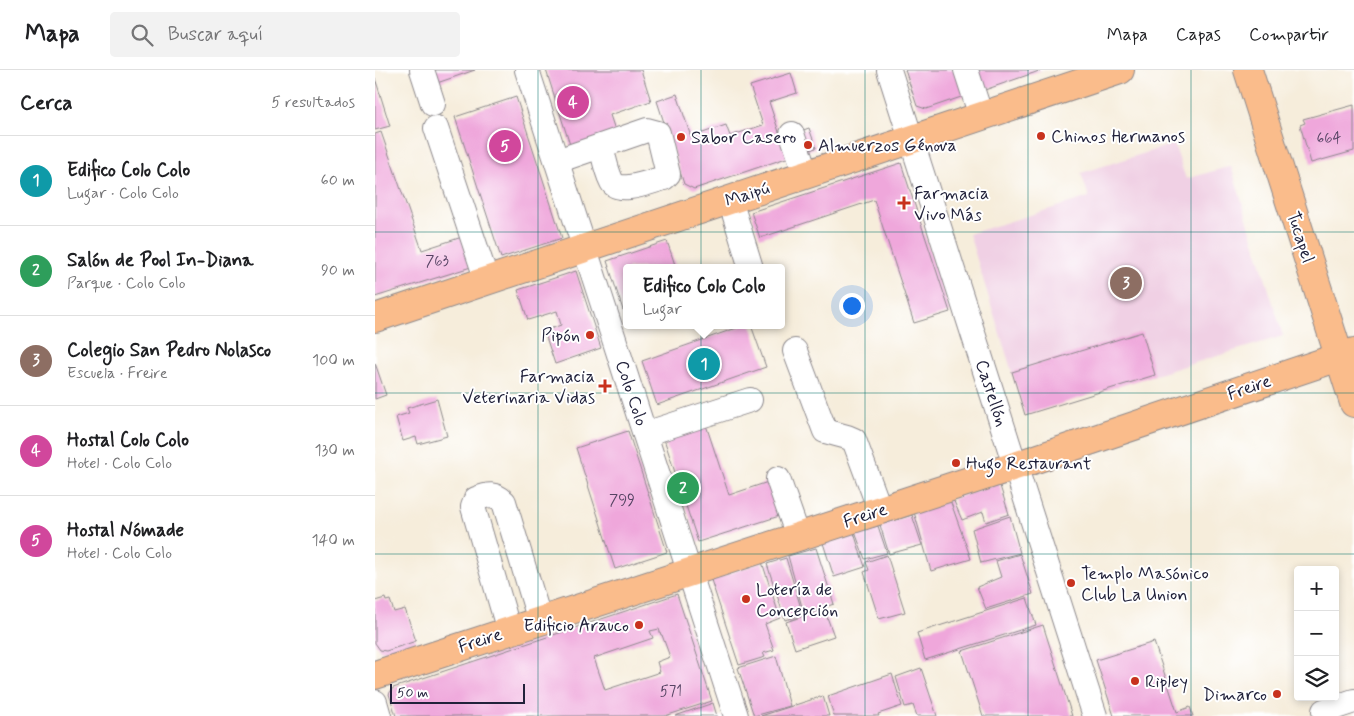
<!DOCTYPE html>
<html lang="es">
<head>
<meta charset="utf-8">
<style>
	body { margin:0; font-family:Mynerve,sans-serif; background:#f2f2f2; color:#202124 }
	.controls { position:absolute; right:15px; bottom:15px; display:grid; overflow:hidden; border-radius:5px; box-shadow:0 2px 8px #0003 }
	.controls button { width:45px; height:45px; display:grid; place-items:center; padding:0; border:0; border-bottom:1px solid #e0e0e0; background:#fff; color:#202124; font:25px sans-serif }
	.scale { position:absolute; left:15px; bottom:12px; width:135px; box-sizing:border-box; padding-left:5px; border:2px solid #22223b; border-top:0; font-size:14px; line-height:18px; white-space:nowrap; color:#22223b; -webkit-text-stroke:4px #fff; paint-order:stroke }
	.you { position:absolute; left:476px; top:235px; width:18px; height:18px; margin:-12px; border:4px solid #fff; border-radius:50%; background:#1a73e8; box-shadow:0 0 0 8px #1a73e833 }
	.badge { display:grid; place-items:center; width:32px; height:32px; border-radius:50%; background:#c8321e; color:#fff; font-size:16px; font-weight:700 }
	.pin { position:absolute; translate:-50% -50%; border:2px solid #fff; box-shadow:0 1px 5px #0006 }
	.popup { position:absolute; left:248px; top:194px; width:162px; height:65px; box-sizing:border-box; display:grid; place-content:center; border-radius:5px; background:#fff; filter:drop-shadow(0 1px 4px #0005); font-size:16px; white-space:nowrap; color:#757577 }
	.popup b { font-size:19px; color:#202124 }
	.popup::after { content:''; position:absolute; left:50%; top:100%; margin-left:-10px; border:10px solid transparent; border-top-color:#fff }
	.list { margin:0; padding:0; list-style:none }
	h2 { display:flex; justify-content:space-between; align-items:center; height:65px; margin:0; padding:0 20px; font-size:21px }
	h2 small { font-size:16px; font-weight:400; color:#757577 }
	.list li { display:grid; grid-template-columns:32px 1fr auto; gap:15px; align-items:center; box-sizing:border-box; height:90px; padding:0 20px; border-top:1px solid #e0e0e0 }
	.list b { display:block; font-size:19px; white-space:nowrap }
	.list p { margin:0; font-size:16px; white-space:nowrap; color:#757577 }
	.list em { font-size:16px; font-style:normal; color:#757577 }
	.icon { flex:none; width:28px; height:28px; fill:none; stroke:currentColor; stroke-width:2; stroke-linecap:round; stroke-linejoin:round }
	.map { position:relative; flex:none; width:979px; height:646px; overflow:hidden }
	header { display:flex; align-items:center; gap:30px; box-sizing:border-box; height:70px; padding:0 25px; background:#fff; border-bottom:1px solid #e0e0e0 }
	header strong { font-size:24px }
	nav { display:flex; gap:28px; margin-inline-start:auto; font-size:18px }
	.search { width:350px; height:45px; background:#f2f2f2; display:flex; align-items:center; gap:12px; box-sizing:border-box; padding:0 18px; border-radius:5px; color:#757577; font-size:19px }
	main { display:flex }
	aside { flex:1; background:#fff }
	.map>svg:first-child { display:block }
	.built { fill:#f0d0e4 }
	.building { fill:#efa7db; fill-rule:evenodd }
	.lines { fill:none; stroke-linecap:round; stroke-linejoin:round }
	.minor-casing { stroke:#8c888b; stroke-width:26 }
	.major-casing { stroke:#8c888b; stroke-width:30 }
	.minor { stroke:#fff; stroke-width:24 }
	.major { stroke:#fabc8b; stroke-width:28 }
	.grid { fill:none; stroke:#0f766e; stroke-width:1; stroke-opacity:0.55 }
	.poi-dot { fill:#c8321e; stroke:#fff; stroke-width:2 }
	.labels { text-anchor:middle; stroke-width:4; stroke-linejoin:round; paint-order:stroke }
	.number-label { font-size:15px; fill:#554363 }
	.poi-label { font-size:18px; fill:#22223b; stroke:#fff; text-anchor:start }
	.street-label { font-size:18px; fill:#22223b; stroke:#fff }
</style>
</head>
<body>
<header>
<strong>Mapa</strong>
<div class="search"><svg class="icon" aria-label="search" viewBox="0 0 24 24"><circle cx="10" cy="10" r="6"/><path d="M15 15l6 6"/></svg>Buscar aquí</div>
<nav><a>Mapa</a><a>Capas</a><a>Compartir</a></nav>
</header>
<main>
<aside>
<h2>Cerca<small>5 resultados</small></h2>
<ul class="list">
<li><span class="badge" style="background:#0f9aa8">1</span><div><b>Edifico Colo Colo</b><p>Lugar · Colo Colo</p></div><em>60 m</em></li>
<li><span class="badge" style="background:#2e9e5b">2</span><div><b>Salón de Pool In-Diana</b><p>Parque · Colo Colo</p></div><em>90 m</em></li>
<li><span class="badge" style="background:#8d6e63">3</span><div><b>Colegio San Pedro Nolasco</b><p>Escuela · Freire</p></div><em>100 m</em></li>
<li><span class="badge" style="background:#d1479c">4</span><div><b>Hostal Colo Colo</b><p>Hotel · Colo Colo</p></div><em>130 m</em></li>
<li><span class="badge" style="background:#d1479c">5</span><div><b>Hostal Nómade</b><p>Hotel · Colo Colo</p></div><em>140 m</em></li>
</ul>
</aside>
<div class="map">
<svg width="979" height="646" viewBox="0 0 979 646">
	<rect width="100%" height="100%" fill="#fff"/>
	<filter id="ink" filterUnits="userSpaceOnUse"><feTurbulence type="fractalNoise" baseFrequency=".02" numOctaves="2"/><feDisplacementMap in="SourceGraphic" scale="10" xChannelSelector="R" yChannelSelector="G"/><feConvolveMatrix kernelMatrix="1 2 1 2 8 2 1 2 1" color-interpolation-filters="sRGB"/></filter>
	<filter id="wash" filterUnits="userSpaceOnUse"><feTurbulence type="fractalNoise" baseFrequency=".0096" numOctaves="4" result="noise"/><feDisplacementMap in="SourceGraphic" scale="20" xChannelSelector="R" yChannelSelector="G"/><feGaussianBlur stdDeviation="1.12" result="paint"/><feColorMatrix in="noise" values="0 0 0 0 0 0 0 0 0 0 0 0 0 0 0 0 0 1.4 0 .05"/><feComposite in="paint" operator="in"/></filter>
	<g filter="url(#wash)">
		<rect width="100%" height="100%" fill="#f6eddb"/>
		<path class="built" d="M799 74 811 109 856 96 908 266 780 305 767 262 637 302 594 164 714 127 706 103Z"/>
		<g id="blocks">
			<g class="building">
				<path d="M54 0H100L59 14Z"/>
				<path d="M171 0H266L276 31 235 45 241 63 196 78Z"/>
				<path d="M530 0H584L592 25 551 39 542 36Z"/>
				<path d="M597 0H667L604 22Z"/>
				<path d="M416 3 422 23 394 32 406 68 434 58 441 78 319 119 309 114 282 31 302 24 316 67 351 55 355 66 388 55 375 16Z"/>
				<path d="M0 8 15 56 0 60Z"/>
				<path d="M141 27 187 168 126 188 80 47Z"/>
				<path d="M979 35V81L936 93 925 55 930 53 928 49Z"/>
				<path d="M6 62 47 180 87 167 96 197 0 227V64Z"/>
				<path d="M526 93 575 242 539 253 499 130 385 168 376 142Z"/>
				<path d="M292 171 301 198H252V239L248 240 232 191Z"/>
				<path d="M201 201 226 278 180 294 169 261 186 255 182 241 153 250 143 220Z"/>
				<path d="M370 255H376L391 297 282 335 267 291Z"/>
				<path d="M767 262 780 305 650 345 637 302Z"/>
				<path d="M0 293 11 325 0 329Z"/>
				<path d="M62 329 72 366 43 374 41 367 28 371 21 347 34 343 32 338Z"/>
				<path d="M331 355 354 425 408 407 420 441 323 472 289 369Z"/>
				<path d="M253 361 292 482 240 499 201 378Z"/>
				<path d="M624 413 634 444 611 452 608 442 587 450 578 429Z"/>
				<path d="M575 430 596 489 556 501 539 442Z"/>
				<path d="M537 445 547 475 514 484 505 455Z"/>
				<path d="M635 446 645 483 606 493 597 459Z"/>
				<path d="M503 456 512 483 490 489 480 462Z"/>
				<path d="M479 463 490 497 459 507 448 473Z"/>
				<path d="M441 478 459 534 429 544 413 486Z"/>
				<path d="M645 484 658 524 611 539 602 517 626 507 621 491Z"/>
				<path d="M512 485 530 542 504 549 489 502 494 500 491 492Z"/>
				<path d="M411 488 428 545 410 550 392 494Z"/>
				<path d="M387 492 405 548 390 554 399 580 388 583 390 587 364 595 336 510Z"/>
				<path d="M302 524 337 631 290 646H21L14 624 18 618ZM284 559 286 565H287L295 587 282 592 285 602 230 620 219 588 278 568 275 561Z"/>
				<path d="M10 528 11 531 15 530 19 542 30 539 41 571 11 581 5 580 0 573V531Z"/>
				<path d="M652 528 661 555 550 590 542 563Z"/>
				<path d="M449 539 459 566 420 579 411 552Z"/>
				<path d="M668 555 697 646H608L587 581Z"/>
				<path d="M779 572 802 642 815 637 818 646H739L721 590Z"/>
				<path d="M401 586 415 636 379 646 363 598Z"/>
				<path d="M546 598 562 646H542L538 635 530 637 521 607Z"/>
				<path d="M517 604 527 636 503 644 504 646H459L453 626Z"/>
				<path d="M448 626 454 646H386Z"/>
				<path d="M338 633 342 646H300Z"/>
			</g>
		</g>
	</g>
	<g filter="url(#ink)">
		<use href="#blocks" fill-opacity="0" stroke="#8c888b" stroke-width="1"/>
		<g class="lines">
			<defs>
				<g id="minor">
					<path d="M47 0 58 34"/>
					<path d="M152 0 361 646"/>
					<path d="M514 0 720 646"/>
					<path d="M591 0 606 46"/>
					<path d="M61 58 112 211"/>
					<path d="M417 64 431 105"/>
					<path d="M182 91 272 60 283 63 293 104 289 108C277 111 242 126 236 110 231 100 229 87 226 76"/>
					<path d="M355 130 376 198"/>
					<path d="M420 281 450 361 472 367 479 370 505 440"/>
					<path d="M270 364 375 330"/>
					<path d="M403 409 423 466"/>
					<path d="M134 561 98 437 101 429C113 424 120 423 129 432L165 551"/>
					<path d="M0 632 4 646"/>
					<path d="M949 641 979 631"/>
				</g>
				<g id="major">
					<path d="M873 0 979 333"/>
					<path d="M0 248 745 0"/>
					<path d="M0 605 640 396 979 282"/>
				</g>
			</defs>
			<use href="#minor" class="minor-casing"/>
			<use href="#major" class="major-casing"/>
			<use href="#minor" class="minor"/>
			<use href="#major" class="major"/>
		</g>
	</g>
	<path class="grid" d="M163 0V646M326 0V646M490 0V646M653 0V646M816 0V646M0 162H979M0 323H979M0 484H979"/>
	<g class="poi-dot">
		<circle cx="666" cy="66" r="5"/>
		<circle cx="306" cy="67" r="5"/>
		<circle cx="433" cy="75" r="5"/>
		<path d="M526.5 125.5h5v5h5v5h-5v5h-5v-5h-5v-5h5z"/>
		<circle cx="215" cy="265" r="5"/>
		<path d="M227.5 308.5h5v5h5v5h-5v5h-5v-5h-5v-5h5z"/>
		<circle cx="581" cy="393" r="5"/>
		<circle cx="696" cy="513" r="5"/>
		<circle cx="371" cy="529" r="5"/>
		<circle cx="264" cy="555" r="5"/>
		<circle cx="760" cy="611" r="5"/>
		<circle cx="902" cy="624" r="5"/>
	</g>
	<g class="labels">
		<g class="number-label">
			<text x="954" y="73">664</text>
			<text x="62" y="196">763</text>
			<text x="247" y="435">799</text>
			<text x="296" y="626">571</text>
		</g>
		<g class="poi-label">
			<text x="676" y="72">Chinos Hermanos</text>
			<text x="316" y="73">Sabor Casero</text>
			<text x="443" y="81">Almuerzos Génova</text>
			<text x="539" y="129">Farmacia<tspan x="539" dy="21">Vivo Más</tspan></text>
			<text x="205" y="271" text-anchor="end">Pipón</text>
			<text x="220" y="312" text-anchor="end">Farmacia<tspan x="220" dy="21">Veterinaria Vidas</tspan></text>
			<text x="591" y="399">Hugo Restaurant</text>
			<text x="706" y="509">Templo Masónico<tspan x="706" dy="21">Club La Union</tspan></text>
			<text x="381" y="525">Lotería de<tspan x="381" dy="21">Concepción</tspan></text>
			<text x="254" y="561" text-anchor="end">Edificio Arauco</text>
			<text x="770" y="617">Ripley</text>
			<text x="892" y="630" text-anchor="end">Dimarco</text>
		</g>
		<g class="street-label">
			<text transform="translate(372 124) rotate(-18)" y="6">Maipú</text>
			<text transform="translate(926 167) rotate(72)" y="6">Tucapel</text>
			<text transform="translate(874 317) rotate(-19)" y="6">Freire</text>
			<text transform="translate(257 323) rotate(72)" y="6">Colo Colo</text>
			<text transform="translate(617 323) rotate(72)" y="6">Castellón</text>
			<text transform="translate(490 445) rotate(-18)" y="6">Freire</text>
			<text transform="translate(105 570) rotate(-18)" y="6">Freire</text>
		</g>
	</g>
</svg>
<div class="controls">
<button>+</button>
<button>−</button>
<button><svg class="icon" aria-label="layers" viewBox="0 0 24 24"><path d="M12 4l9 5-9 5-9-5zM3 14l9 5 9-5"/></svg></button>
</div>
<div class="scale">50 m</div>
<div class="you"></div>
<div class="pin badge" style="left:329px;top:294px;background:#0f9aa8">1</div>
<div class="popup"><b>Edifico Colo Colo</b>Lugar</div>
<div class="pin badge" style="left:308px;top:418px;background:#2e9e5b">2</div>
<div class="pin badge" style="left:751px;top:213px;background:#8d6e63">3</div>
<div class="pin badge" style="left:198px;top:32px;background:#d1479c">4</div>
<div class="pin badge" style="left:130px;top:76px;background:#d1479c">5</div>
</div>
</main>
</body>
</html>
